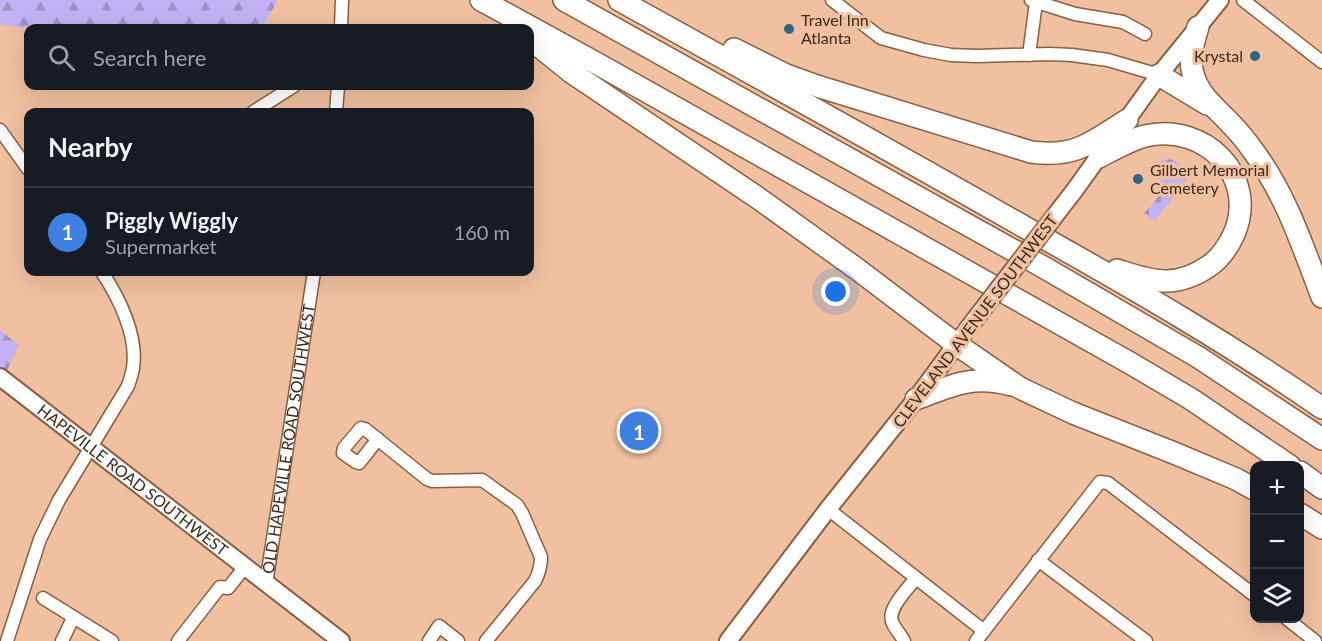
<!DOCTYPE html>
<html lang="en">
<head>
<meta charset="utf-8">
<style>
	body { margin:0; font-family:Lato,sans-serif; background:#242831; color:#f1f3f6 }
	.controls { position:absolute; right:18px; bottom:18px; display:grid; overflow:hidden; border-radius:12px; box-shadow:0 6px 24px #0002 }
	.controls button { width:54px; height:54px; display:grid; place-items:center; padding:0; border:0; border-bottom:2px solid #363941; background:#171b24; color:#f1f3f6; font:30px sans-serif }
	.you { position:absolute; left:836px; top:292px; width:21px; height:21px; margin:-15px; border:4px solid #fff; border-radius:50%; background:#1a73e8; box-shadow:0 0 0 9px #1a73e833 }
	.badge { display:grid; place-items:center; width:39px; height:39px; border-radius:50%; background:#d93025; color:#fff; font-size:20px; font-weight:700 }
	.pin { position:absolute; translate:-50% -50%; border:3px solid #fff; box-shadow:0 2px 6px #0006 }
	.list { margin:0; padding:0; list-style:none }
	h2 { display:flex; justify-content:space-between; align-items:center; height:78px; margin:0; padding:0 24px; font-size:26px }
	h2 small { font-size:20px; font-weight:400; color:#9ea1a6 }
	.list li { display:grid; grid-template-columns:39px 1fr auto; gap:18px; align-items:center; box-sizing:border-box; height:90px; padding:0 24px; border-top:2px solid #363941 }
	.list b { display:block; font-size:22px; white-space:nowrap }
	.list p { margin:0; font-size:20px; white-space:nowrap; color:#9ea1a6 }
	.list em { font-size:20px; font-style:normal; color:#9ea1a6 }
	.icon { flex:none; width:33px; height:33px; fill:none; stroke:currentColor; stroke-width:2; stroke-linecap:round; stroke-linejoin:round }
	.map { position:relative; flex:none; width:1322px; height:641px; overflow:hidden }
	.search { position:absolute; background:#171b24; box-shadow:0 6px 24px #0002; left:24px; top:24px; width:510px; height:66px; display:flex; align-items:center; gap:15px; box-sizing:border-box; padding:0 21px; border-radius:12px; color:#9ea1a6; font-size:22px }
	.panel { position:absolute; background:#171b24; box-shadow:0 6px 24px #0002; left:24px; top:108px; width:510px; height:168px; border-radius:12px }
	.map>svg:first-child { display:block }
	.forest { fill:url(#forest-firs) }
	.cemetery { fill:url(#cemetery-stones) }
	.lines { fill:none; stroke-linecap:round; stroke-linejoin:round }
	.street-casing { stroke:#895f42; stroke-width:15 }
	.secondary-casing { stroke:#895f42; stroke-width:20 }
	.highway-casing { stroke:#895f42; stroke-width:24 }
	.street { stroke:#fff; stroke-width:12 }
	.secondary { stroke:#fff; stroke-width:16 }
	.highway { stroke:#fff; stroke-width:21 }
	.secondary-bridge-casing { stroke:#895f42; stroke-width:20; stroke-linecap:butt }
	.secondary-bridge { stroke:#fff; stroke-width:16 }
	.poi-dot { fill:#2f6380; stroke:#f0c0a0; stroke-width:2 }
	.labels { text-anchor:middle; stroke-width:6; stroke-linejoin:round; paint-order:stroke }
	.poi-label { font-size:16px; fill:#3b291c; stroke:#f0c0a0; text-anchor:start }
	.street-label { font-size:16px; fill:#3b291c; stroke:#f0c0a0 }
</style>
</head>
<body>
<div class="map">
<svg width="1322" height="641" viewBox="0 0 1322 641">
	<defs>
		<pattern id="forest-firs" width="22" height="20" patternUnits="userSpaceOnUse" patternTransform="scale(1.5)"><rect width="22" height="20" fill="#c2b2f3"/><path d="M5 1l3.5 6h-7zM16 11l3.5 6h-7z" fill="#9f91c4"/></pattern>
		<pattern id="cemetery-stones" width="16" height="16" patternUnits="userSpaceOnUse" patternTransform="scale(1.5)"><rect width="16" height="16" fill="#c2b2f3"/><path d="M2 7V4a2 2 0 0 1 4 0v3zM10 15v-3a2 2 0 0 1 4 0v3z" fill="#9f91c4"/></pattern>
	</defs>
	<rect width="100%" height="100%" fill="#f0c0a0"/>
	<g class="forest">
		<path d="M0 0H278L262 28 28 29 0 24Z"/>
		<path d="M0 330 19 345 0 385Z"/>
	</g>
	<path class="cemetery" d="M1165 159 1174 160 1191 174 1155 221 1144 213C1167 191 1159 191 1159 163Z"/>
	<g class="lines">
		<defs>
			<g id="street">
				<path d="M832 0 881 38 924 50 951 55 977 56 1049 54 1072 55 1108 60 1159 75"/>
				<path d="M1031 0 1075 14 1123 22 1145 34"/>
				<path d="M1243 0 1322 62"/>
				<path d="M341 28 342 0"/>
				<path d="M1029 55 1036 2"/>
				<path d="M253 112 294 86"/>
				<path d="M336 112 338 86"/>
				<path d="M0 130 28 169"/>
				<path d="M378 439 359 463 356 462 343 453 344 448 361 428 365 429 427 479 432 481 482 480 517 505 522 513 541 557C541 566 539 573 535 581L486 641"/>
				<path d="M828 509 984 631"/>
				<path d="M1038 560 1146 641"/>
				<path id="s1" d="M266 584 314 272"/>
				<path d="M43 598 112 641"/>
				<path d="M1286 618 1315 641"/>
				<path d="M7 641 40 539 59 500 128 386C130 380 132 374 133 368 138 336 119 298 102 272"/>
				<path d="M62 641 73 618"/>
				<path d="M178 641 220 587 228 588 245 567"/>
				<path d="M429 641 439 626 458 641"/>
				<path d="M904 641C901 635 896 630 893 624 885 610 908 589 916 578"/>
				<path d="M976 641 1100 482 1108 483 1254 595"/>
			</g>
			<g id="secondary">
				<path d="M1121 128 1159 75 1220 0"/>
				<path d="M1074 191 1105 148"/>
				<path id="s2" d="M0 377 341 641"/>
				<path d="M728 641 828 509 916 399 963 335"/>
			</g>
			<g id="highway">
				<path d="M481 0 596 63 1130 363 1191 399 1290 466"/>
				<path d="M564 0 1045 268 1198 357 1322 439"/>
				<path d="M619 0C758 77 897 154 1035 233 1133 288 1230 344 1322 408"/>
				<path d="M1198 27C1193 43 1188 60 1194 77 1200 96 1217 109 1230 123 1239 132 1247 142 1254 152 1286 195 1303 247 1322 297"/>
				<path d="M530 39 571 72 758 198 857 269 956 344 1020 388 1073 413 1174 453 1236 479 1254 489"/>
				<path d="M734 49 784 74 817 86 1031 152C1075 158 1091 143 1127 120"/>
				<path d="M1159 75 1207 104"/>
				<path d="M1099 157C1113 150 1129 140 1145 136 1204 122 1259 176 1234 234 1228 247 1221 258 1209 266 1196 275 1182 281 1166 281 1149 281 1133 275 1117 270"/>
				<path d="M916 399C950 386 973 374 1011 385"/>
				<path d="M1300 472 1322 488"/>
				<path d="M1300 514 1322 528"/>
			</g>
		</defs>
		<use href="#street" class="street-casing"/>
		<use href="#secondary" class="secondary-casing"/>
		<use href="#highway" class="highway-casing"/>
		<use href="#street" class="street"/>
		<use href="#secondary" class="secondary"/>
		<use href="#highway" class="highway"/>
		<defs>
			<path id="secondary-bridge" d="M966 331 1074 191"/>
		</defs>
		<use href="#secondary-bridge" class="secondary-bridge-casing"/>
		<use href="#secondary-bridge" class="secondary-bridge"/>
	</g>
	<g class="poi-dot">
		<circle cx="789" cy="29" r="6"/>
		<circle cx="1255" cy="56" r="6"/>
		<circle cx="1138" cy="179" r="6"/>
	</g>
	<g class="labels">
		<g class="poi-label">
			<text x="801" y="26">Travel Inn<tspan x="801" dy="18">Atlanta</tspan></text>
			<text x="1243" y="62" text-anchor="end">Krystal</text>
			<text x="1150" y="176">Gilbert Memorial<tspan x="1150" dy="18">Cemetery</tspan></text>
		</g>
		<g class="street-label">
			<text transform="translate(975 321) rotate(-53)" y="6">CLEVELAND AVENUE SOUTHWEST</text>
			<text dy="6" stroke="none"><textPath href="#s1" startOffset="147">OLD HAPEVILLE ROAD SOUTHWEST</textPath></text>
			<text dy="6" stroke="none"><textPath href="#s2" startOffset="168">HAPEVILLE ROAD SOUTHWEST</textPath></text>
		</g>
	</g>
</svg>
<div class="controls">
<button>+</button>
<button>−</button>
<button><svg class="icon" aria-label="layers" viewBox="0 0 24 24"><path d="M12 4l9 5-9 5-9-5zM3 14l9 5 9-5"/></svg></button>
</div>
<div class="you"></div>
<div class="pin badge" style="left:639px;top:431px;background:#3f7fe0">1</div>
<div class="search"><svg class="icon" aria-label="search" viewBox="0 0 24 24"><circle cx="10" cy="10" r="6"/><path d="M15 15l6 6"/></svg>Search here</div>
<section class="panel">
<h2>Nearby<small></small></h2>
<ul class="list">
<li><span class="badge" style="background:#3f7fe0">1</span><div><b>Piggly Wiggly</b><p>Supermarket</p></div><em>160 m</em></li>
</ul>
</section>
</div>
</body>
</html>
